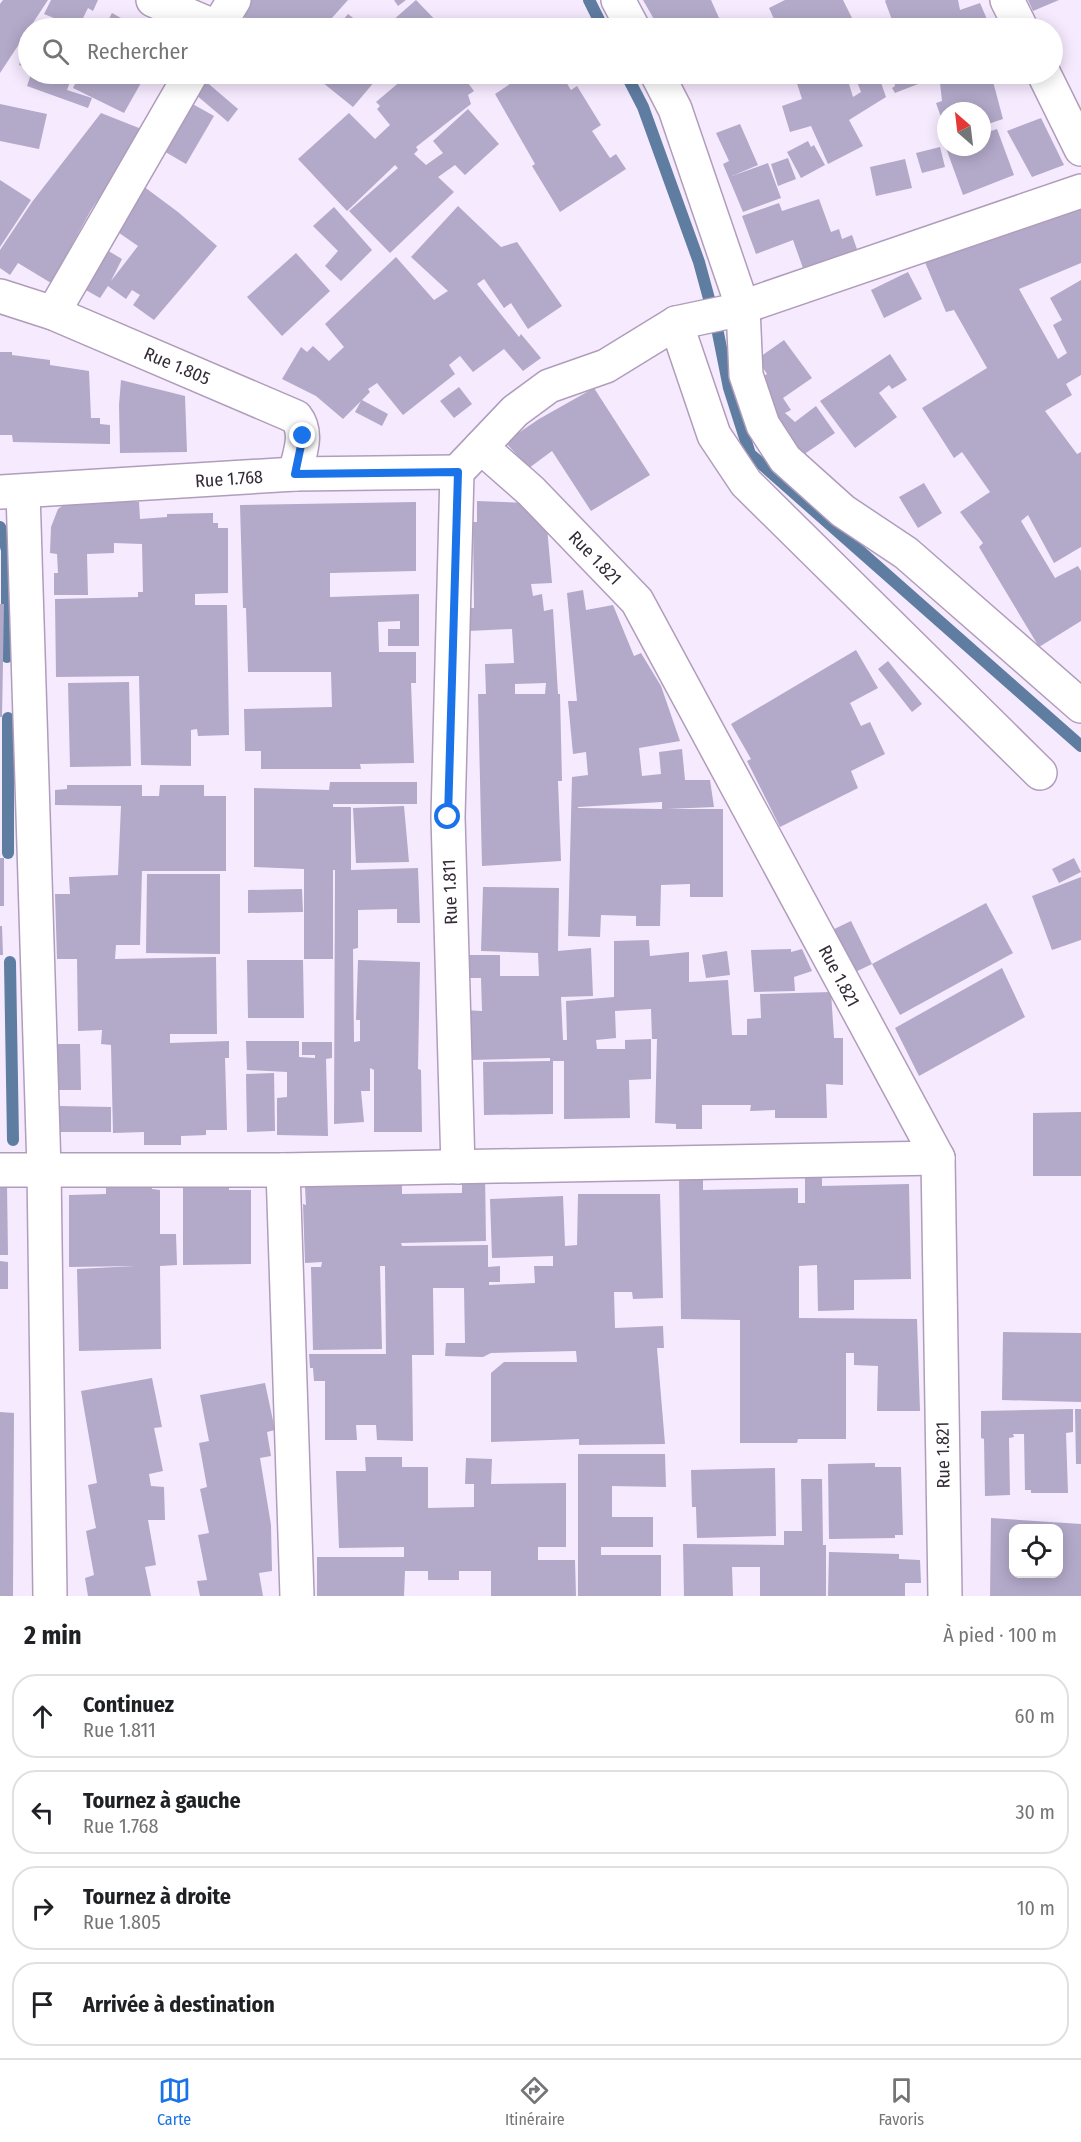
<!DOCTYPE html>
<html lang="fr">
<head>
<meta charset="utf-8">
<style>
	body { margin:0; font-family:"Fira Sans Condensed",sans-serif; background:#f6f6f6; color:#202124 }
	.controls { position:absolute; right:18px; bottom:18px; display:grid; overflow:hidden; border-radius:12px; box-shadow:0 3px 15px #0003 }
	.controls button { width:54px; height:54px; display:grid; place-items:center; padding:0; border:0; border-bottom:2px solid #e0e0e0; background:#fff; color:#202124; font:30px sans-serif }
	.compass { position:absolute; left:937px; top:102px; width:54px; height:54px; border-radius:50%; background:#fff; box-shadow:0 3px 15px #0003; rotate:332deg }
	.stop { position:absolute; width:18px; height:18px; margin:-14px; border:4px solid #1a73e8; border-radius:50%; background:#fff }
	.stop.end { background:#1a73e8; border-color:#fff; box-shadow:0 2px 6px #0008 }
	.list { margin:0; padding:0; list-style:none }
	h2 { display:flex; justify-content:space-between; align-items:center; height:78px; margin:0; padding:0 24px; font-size:26px }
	h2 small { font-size:20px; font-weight:400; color:#757577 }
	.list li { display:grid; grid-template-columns:39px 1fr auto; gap:18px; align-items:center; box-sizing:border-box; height:84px; margin:0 12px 12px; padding:0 12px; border:2px solid #e0e0e0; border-radius:24px }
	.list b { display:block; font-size:22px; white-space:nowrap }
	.list p { margin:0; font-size:20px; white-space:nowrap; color:#757577 }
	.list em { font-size:20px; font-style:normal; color:#757577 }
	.icon { flex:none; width:33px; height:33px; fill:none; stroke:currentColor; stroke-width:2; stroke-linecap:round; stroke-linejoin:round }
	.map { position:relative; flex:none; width:1081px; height:1596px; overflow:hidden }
	.search { position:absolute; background:#fff; box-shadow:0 3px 15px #0003; left:18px; right:18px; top:18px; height:66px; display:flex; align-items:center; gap:15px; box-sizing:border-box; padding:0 21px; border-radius:33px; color:#757577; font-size:22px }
	.sheet { height:462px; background:#fff }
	nav { display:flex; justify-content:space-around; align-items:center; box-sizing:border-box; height:84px; border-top:2px solid #e0e0e0; background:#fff; font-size:16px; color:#757577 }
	nav a { display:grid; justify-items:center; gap:3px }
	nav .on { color:#1a73e8 }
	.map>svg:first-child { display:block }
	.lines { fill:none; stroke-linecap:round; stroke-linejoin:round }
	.stream { stroke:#5f7ca1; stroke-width:12 }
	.building { fill:#b3a9c9; fill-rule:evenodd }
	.minor-casing { stroke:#b09dbb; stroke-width:36 }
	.minor { stroke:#fff; stroke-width:33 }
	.route { stroke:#1a73e8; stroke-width:8 }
	.labels { text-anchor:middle; stroke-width:4.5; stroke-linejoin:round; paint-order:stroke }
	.street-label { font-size:18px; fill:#332b37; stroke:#fff }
</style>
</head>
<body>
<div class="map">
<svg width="1081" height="1596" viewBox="0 0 1081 1596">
	<rect width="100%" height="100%" fill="#f6eafe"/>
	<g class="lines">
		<g class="stream">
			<path d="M589 0 603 28"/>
			<path d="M626 74 643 107 699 262 717 328 729 388 750 454 1081 746"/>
			<path d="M0 527 7 550V657"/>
			<path d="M8 718V853"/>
			<path d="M10 962 13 1140"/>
		</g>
	</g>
	<g class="building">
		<path d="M3 0H48L0 73V4Z"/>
		<path d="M51 0H98L93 11 88 8 78 28 44 14Z"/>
		<path d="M247 0H348L323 28H258L239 13Z"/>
		<path d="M394 0H406L398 6Z"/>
		<path d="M416 0 443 28H384Z"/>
		<path d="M643 0H711L719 18 698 28H659Z"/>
		<path d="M785 0H843L857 28H778L769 8Z"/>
		<path d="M886 0H958L960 10 980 3 989 24 978 28H895L885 1Z"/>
		<path d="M1028 0H1059L1033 11Z"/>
		<path d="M112 13 139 28H104Z"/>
		<path d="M348 14 366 28H336Z"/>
		<path d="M769 18 775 28H750Z"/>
		<path d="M28 43V68L19 65 22 55Z"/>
		<path d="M31 74H73L67 90 92 98 88 108 27 86Z"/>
		<path d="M80 74H146L124 113 73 88Z"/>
		<path d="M312 74H381L353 107Z"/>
		<path d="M409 74H475L477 76 468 83 474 91 468 95 471 104 416 147 418 150 414 154 426 165 443 153 433 141 468 109 499 144 465 175 455 165 438 177 454 192 390 253 349 211 398 168 395 165 347 211 298 159 349 113 375 139 390 125 377 109 380 106 376 102Z"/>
		<path d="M525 74H561L571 90 577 86 601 125 592 131 610 158 616 154 626 169 560 212 532 166 535 164 495 94Z"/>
		<path d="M743 74H767L749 83Z"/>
		<path d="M794 74H846L853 97 861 92 854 74H878L886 97 849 120 863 146 828 164 811 126 790 132 782 106 802 99Z"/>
		<path d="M899 74H944L895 93 892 88 895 86 894 81 900 76Z"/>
		<path d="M966 74H991L1003 119 982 126V111H946V131L936 103 942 101 940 83Z"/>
		<path d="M203 79 238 109 228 122 195 94Z"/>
		<path d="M189 102 214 116 186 164 162 150Z"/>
		<path d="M0 104 47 114 39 149 0 141Z"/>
		<path d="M101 113 144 130 91 210 51 283 18 263 10 275 0 268V250L32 202Z"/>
		<path d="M1041 118 1064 165 1032 177 1007 131Z"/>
		<path d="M740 124 758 165 732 176 768 163 781 198 743 212 723 164 729 161 716 133Z"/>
		<path d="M997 129 1014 175 963 195 946 148 982 147V134Z"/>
		<path d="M808 141 811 147 814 145 825 165 801 178 787 152Z"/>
		<path d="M940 147 945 167 922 173 916 153Z"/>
		<path d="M788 158 796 179 778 186 771 164Z"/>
		<path d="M905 159 912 188 876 196 870 167Z"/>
		<path d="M0 180 31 200 0 247Z"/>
		<path d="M139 183 178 212 217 246 154 320 133 305 140 295 132 290 126 299 108 286 100 298 77 285 100 246 122 259 111 281 138 246 112 228Z"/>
		<path d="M819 199 831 232 839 229 842 239 852 235 858 252 804 271 793 240 756 254 742 216 779 203 782 211Z"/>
		<path d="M458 206 501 247 517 242 562 306 528 329 511 303 504 308 484 279 477 284 519 337 521 334 541 358 523 371 504 349 473 372 460 356 449 365 455 374 403 415 377 383 368 389 370 392 362 400 388 414 382 426 355 412 361 401 343 419 316 396 282 379 301 347 307 352 313 346 329 361 344 347 325 324 396 257 434 300 448 291 411 257Z"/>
		<path d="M334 207 372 250 341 281 325 266 338 251 313 226Z"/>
		<path d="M1081 208V263L1019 289 1058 359 1067 353 1053 325 1062 320 1050 298 1081 280V375L1066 384 1072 395 1045 411 1077 454 1081 452V547L1054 563 1028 515 1021 521 1055 578 1078 566 1081 571V621L1039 647 979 547 983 543 960 512 990 492 962 452 954 458 922 408 987 368 954 310 946 312 924 260Z"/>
		<path d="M296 253 330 291 282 336 247 297Z"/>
		<path d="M908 272 922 299 884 318 871 290Z"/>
		<path d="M784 340 812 378 783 398 791 410 785 413 795 422 816 406 835 433 803 455 766 410 752 383 767 374 757 359Z"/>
		<path d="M0 352H12V355L50 360V365L89 371 91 418H100V424L110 425V444L13 442 12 435H0Z"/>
		<path d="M890 354 907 380 892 389 889 385 879 393 897 417 855 448 820 401Z"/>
		<path d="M121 380 185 396 187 452 120 453 119 405Z"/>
		<path d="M459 387 472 404 454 418 440 401Z"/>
		<path d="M594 388 650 475 591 511 552 451 529 468 505 442 539 419Z"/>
		<path d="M924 483 942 513 918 528 899 497Z"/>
		<path d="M69 501 139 502 140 519 167 517V514L213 513V523H218V528H228V593L195 594V605H227L229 735 198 736 197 729 191 730V766L141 765 139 676 56 677 55 599 138 597V592H143L142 544 114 543V553L87 554 88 595H54V573H58L57 554 50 553 51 527 58 509Z"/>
		<path d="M477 501 529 503 546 516 552 583 531 584 533 596 542 594 544 611 553 609 558 694H560L562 781H558L561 861 482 866 478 694H486L485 664 514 663 512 629 468 631V608H474L473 522H477ZM546 683 545 694H515V684Z"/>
		<path d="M416 502V571L330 573V597L419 594V646H388V629H400V621L378 622 379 652H416V683H411L414 763 360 764 361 769H261V751H245L244 709 332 707 331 672H248L246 608H243L240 505Z"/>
		<path d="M583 590 586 610 613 605 634 656 641 653 661 686 680 741 639 748 642 776 661 774 659 752 682 749 685 780H710L714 807 667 809H723V897H690V884L661 885 660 926H636V916L601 915 600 937 568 936 572 777 588 775 586 752 573 754 568 701H577L567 593ZM662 802V809L578 808V807Z"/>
		<path d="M0 604H4L2 717H0Z"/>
		<path d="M856 650 878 688 850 703 861 726 870 722 885 754 851 771 858 788 780 827 747 761 751 759 731 724Z"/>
		<path d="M888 661 922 704 912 712 878 669Z"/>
		<path d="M129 682 131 766 70 767 68 683Z"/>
		<path d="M330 782H417V804H333V807H351V870L418 868 420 923H397V909L358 910V948L353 949 354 1042 360 1041V1020H356L358 960 420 962 418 1069 421 1070 422 1132H374V1070L370 1068V1091H361L364 1122 334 1124 335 870H333V959H304V869L254 867V788L329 790Z"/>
		<path d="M67 785H142V796H159L160 785H204V796H226V871H142L140 945H116L115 959 216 957 217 1034H170V1043L229 1041V1058H225L227 1130H206V1135L181 1136V1145H144V1132L113 1133 111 1045 101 1044 102 1030 78 1031 77 959H57L55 894H70L69 877 118 875 121 806 55 805V790L67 789Z"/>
		<path d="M404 806 409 862 356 863 353 808Z"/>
		<rect x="0" y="858" width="4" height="48"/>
		<path d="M1074 858 1081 872 1059 883 1052 869Z"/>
		<path d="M147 874H220V954L146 953Z"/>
		<path d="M1081 877V940L1052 950 1032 896Z"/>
		<path d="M483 887 559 888 558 951 591 948 593 996 561 997 563 1040H567L566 1001 614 997V941L649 940 650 956 689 952V982L728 980 732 1035H747V1019L761 1018 760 994 831 992 834 1038H843V1085L826 1084 827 1118H775V1110L750 1111 751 1105H702V1129H676V1124L655 1123 657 1039H652L651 1009 615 1011 616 1038 596 1040 597 1049H625V1040L651 1039V1079L629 1080 630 1118 564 1119V1061H553V1114L484 1115 483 1062 550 1061V1058L471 1060 463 1010 482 1011 481 978H469V955H500V976H539L538 953 481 951Z"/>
		<path d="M302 889 303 912 248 913V890Z"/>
		<path d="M986 903 1013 953 900 1015 872 964Z"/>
		<path d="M851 921 872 964 849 975 828 932Z"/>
		<path d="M0 926H2L3 955H0Z"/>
		<path d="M791 949V952L802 949 812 971 794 977 795 991 754 992 751 950Z"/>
		<path d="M727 951 730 975 706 978 702 955Z"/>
		<path d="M247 960H303L304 1018H248Z"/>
		<path d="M1002 968 1025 1017 919 1076 895 1028Z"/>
		<path d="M246 1041H299V1057L315 1058V1055H302V1042H332V1058L326 1059 328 1136 277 1135V1098L287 1097V1072L247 1070Z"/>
		<path d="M56 1044H80L81 1090H57Z"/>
		<path d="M274 1073 275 1131 247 1132 246 1074Z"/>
		<path d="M59 1106 111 1107V1132H58Z"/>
		<path d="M1081 1112V1176H1033V1113Z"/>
		<path d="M485 1175 486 1241 401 1243 402 1246 488 1245V1267L500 1266V1282H489V1285L535 1283 534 1266H553V1256L492 1258 490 1199 563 1196 565 1246 577 1245 578 1194H660L663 1298 633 1299 632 1292H614L615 1328 663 1326 664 1348H657L665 1444 579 1445V1439L491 1442V1373L504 1362H577L576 1351 491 1353 483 1357 445 1356 446 1343H465L464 1288H433L434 1355H412L413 1441 377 1440 376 1425H356L357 1440H325V1381H314L313 1368H310L309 1354H386L385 1266H380L382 1349 313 1350 311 1267H321L322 1262 305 1263 303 1204 306 1205 305 1187H316V1182L402 1180V1194L462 1193V1176Z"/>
		<path d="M805 1177H822V1186L909 1184 911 1279 854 1280V1310L818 1311 817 1265 799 1266V1318L917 1319 920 1411H877L878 1366 854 1365V1353H846V1439H798L797 1443H740V1320L681 1319 679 1178H703V1190L798 1188V1203H805Z"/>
		<path d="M152 1181V1189L160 1190V1234H176L177 1265 160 1266 161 1349 79 1351 77 1269 135 1266 69 1267V1195L106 1194V1183Z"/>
		<path d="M0 1184H7L8 1255H0Z"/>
		<path d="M183 1186H229V1190H251V1264L183 1265Z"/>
		<path d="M0 1261 8 1262V1289H0Z"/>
		<path d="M1003 1332 1081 1333V1402L1002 1400Z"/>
		<path d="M152 1378 162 1427 154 1428 163 1471 149 1474 151 1486 164 1487 165 1520H148L156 1565 145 1567 151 1596H88L85 1578 94 1575 86 1531 96 1528 88 1485 97 1483 81 1391Z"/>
		<path d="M265 1383 275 1430 267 1432 271 1456 260 1458 271 1525 272 1571 259 1573 263 1596H200L197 1581 207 1580 198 1535 209 1533 200 1489 207 1487 199 1443 209 1441 200 1395Z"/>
		<path d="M1073 1409V1432L1066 1433 1068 1493H1031V1490H1025L1024 1434H1013L1014 1437 1009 1438 1010 1495 985 1496 984 1439 981 1438V1411Z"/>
		<path d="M1075 1409H1081V1464H1076Z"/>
		<path d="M0 1412 14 1413 13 1596H0Z"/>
		<path d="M578 1454H665L666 1487 612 1486V1517H653V1547H601V1555H661V1596H578Z"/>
		<path d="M365 1457H402V1467H428V1508L474 1507V1484H465L466 1458 492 1459 491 1484 566 1483V1547H538V1560H575L576 1596H491V1571H459V1580H428V1571H405L404 1596H317V1557H404V1547L339 1548 336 1471H366Z"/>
		<path d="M875 1463V1467H901L903 1535H895V1538L829 1539 828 1464Z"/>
		<path d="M775 1468 776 1536 697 1538 696 1507H692L691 1470Z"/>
		<path d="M801 1479H822L823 1545H826V1596H760V1567H732L733 1596H684L683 1544 784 1545V1531H802Z"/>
		<path d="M991 1518 1081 1524V1596H990ZM1014 1528H1059V1574H1014Z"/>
		<path d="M829 1552 899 1554V1559L920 1560 921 1583H905V1596H828Z"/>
	</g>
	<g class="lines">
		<defs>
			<g id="minor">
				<path d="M153 0 218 28"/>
				<path d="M618 0 633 28"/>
				<path d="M1007 0 1021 28"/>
				<path d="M217 28 234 0"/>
				<path d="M657 74 675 109 743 308 746 375 763 425 785 459 843 511 906 553 1081 706"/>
				<path d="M1044 74 1081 149"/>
				<path d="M0 296 53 313 296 417C309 434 299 455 295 474"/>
				<path d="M53 313 191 74"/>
				<path d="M676 323 714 435 746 483 1040 773"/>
				<path d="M481 447 531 491 637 601 938 1158 945 1596"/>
				<path d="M1 492 295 474 457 472"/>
				<path d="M23 492 44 1169 50 1596"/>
				<path d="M458 1167 448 817 457 472 515 411 549 386 606 366 676 323 728 312 1081 191"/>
				<path d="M0 1170H283L938 1158"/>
				<path d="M283 1170 297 1596"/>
			</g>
		</defs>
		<use href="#minor" class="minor-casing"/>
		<use href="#minor" class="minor"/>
	</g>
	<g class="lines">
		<path class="route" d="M303 436 295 474 458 472 448 817"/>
	</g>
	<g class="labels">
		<g class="street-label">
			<text transform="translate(177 366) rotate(23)" y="6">Rue 1.805</text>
			<text transform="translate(229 479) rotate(-4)" y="6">Rue 1.768</text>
			<text transform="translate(595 558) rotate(46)" y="6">Rue 1.821</text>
			<text transform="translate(450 892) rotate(-92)" y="6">Rue 1.811</text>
			<text transform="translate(839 976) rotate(62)" y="6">Rue 1.821</text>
			<text transform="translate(943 1455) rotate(-91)" y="6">Rue 1.821</text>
		</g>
	</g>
</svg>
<div class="controls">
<button><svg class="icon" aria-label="locate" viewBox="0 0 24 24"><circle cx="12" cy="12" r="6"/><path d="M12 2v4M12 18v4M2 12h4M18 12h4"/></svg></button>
</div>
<svg class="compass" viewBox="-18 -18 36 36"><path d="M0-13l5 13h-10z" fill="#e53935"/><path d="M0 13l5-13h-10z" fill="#757577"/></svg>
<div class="stop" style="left:448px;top:817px"></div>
<div class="stop end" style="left:303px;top:436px"></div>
<div class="search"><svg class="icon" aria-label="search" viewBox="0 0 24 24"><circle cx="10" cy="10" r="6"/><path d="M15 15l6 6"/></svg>Rechercher</div>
</div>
<section class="sheet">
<h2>2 min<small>À pied · 100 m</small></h2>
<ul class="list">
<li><svg class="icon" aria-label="ahead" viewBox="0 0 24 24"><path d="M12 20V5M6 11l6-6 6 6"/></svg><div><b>Continuez</b><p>Rue 1.811</p></div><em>60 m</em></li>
<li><svg class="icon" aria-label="left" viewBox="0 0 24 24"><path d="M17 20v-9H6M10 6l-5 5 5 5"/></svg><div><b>Tournez à gauche</b><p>Rue 1.768</p></div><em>30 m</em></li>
<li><svg class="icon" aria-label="right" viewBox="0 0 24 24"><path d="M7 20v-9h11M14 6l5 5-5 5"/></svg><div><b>Tournez à droite</b><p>Rue 1.805</p></div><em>10 m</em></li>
<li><svg class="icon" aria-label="arrive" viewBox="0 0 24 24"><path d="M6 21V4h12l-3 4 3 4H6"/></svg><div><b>Arrivée à destination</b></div></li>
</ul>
</section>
<nav>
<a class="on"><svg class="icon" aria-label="map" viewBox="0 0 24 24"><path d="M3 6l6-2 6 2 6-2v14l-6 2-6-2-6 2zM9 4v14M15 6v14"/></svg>Carte</a>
<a><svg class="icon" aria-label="directions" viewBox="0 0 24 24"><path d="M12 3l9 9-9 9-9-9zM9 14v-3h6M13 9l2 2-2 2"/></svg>Itinéraire</a>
<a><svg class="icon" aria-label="saved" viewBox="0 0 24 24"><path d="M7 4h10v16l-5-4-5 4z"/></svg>Favoris</a>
</nav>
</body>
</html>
